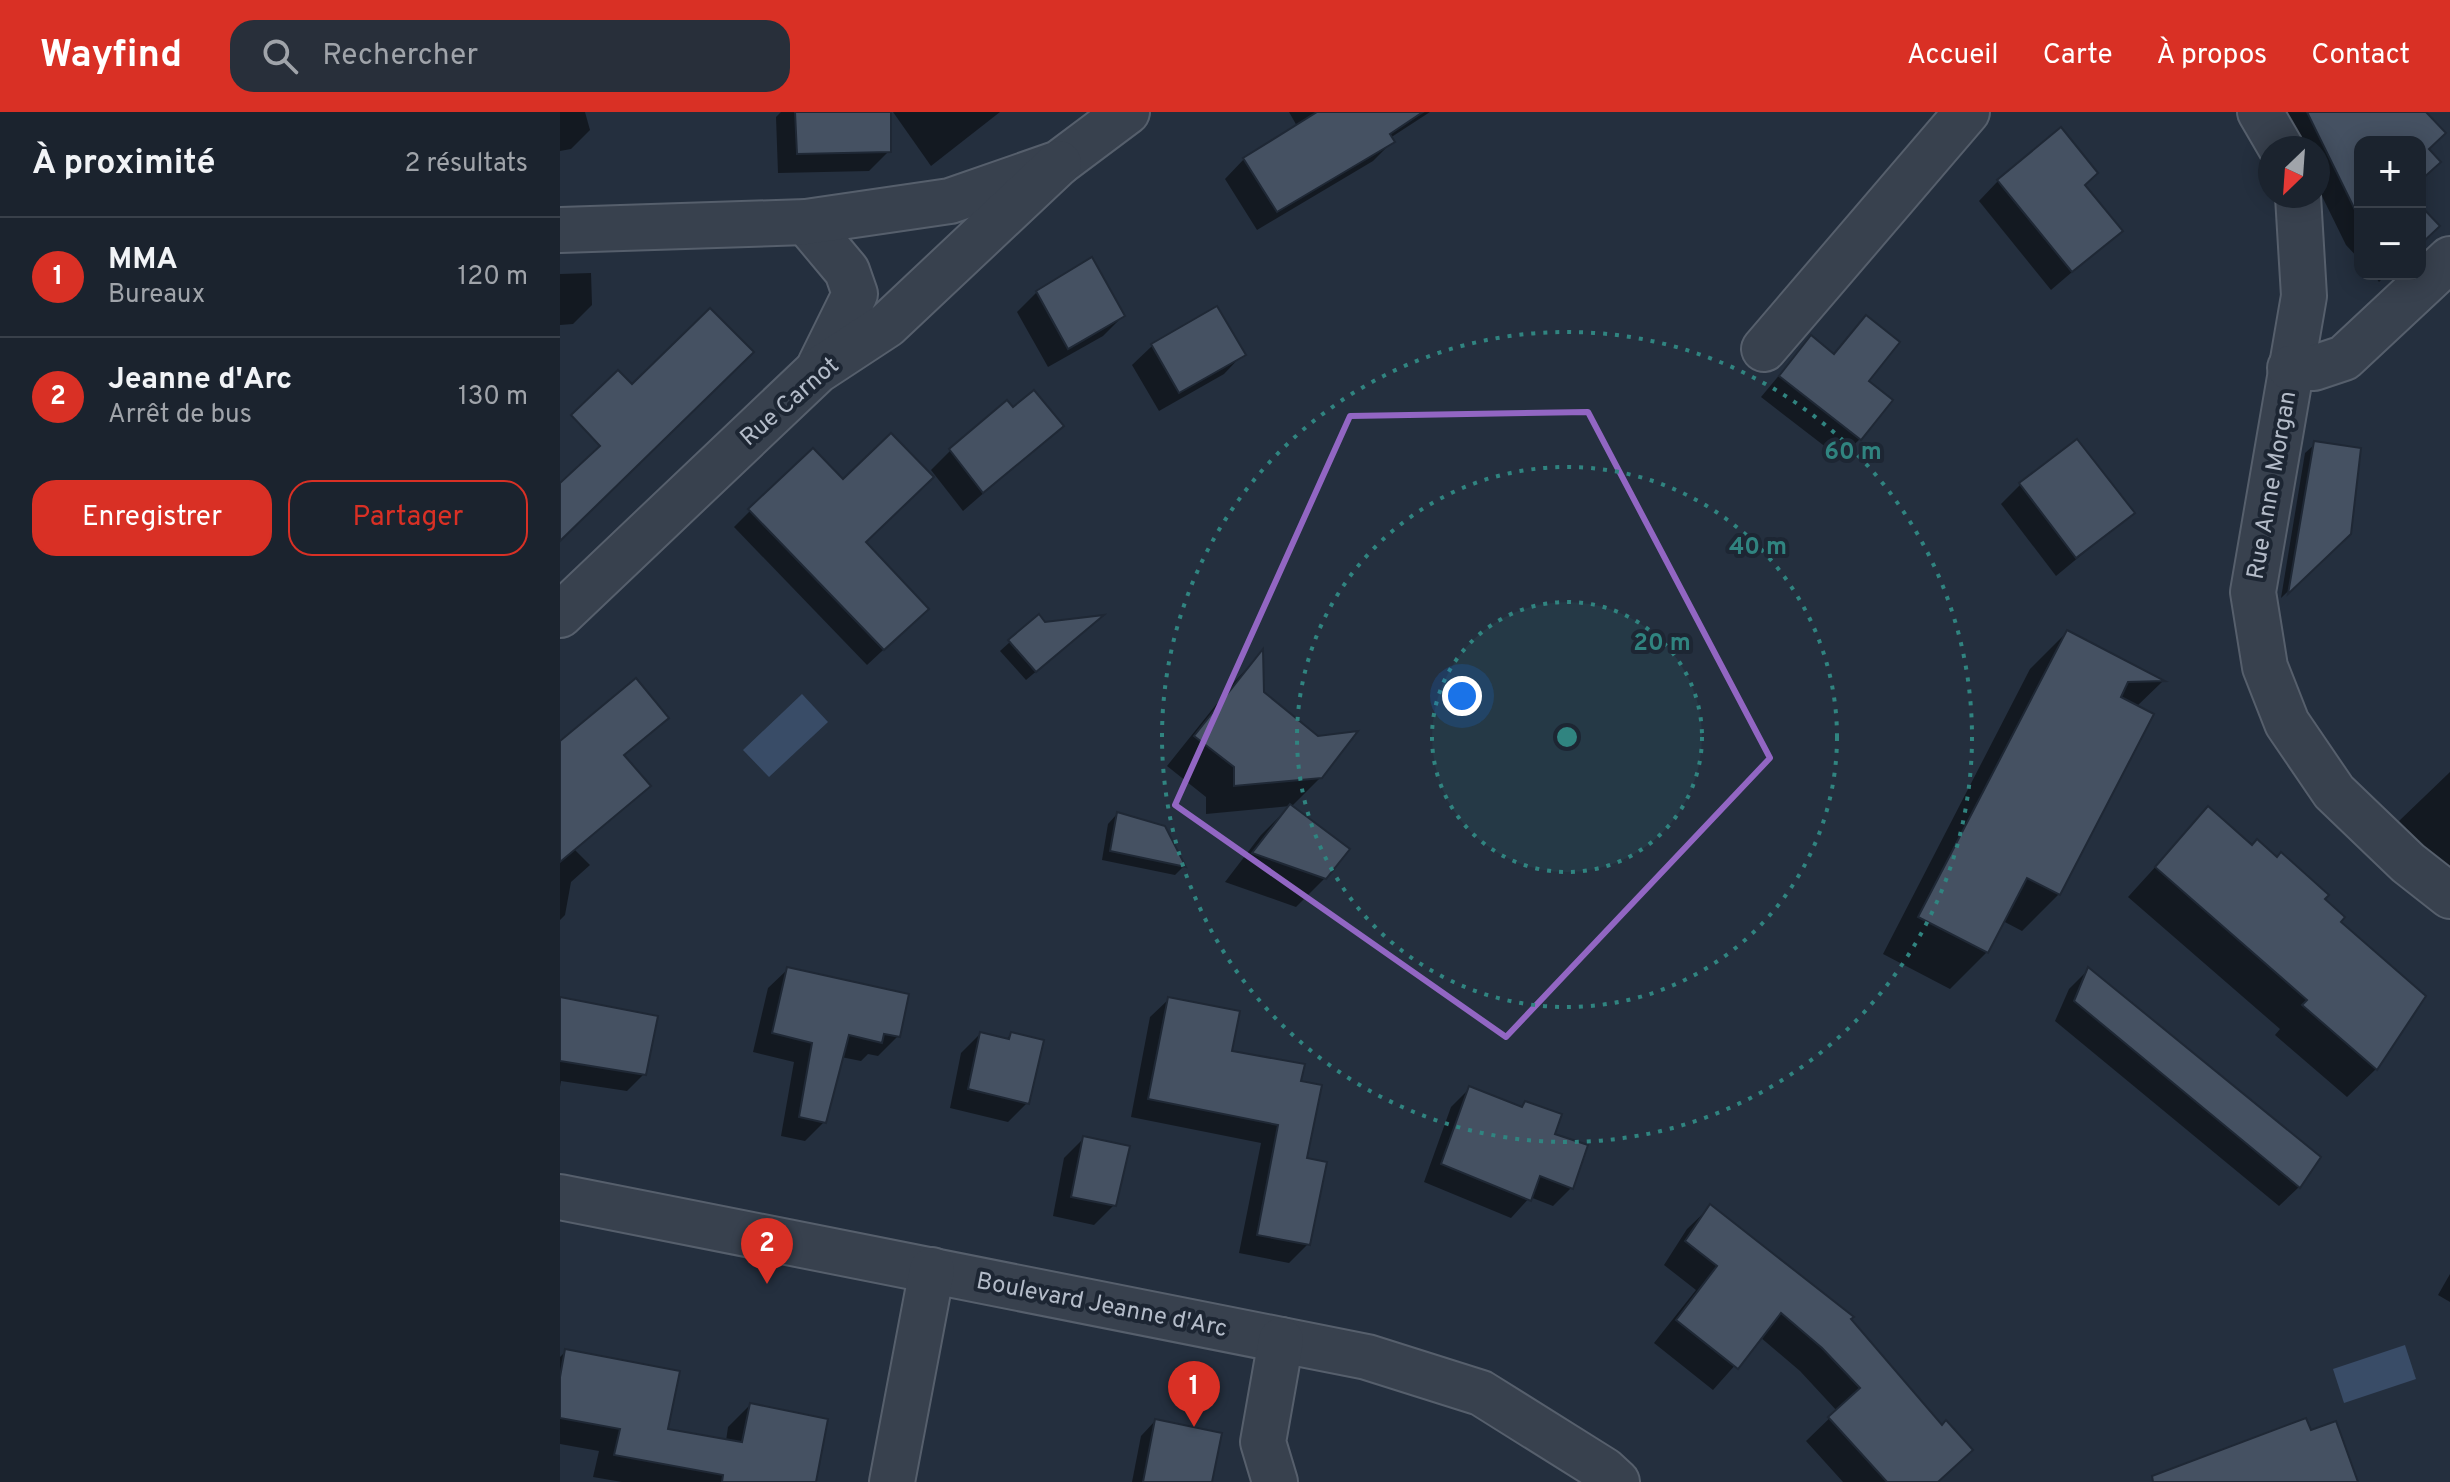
<!DOCTYPE html>
<html lang="fr">
<head>
<meta charset="utf-8">
<style>
	body { margin:0; font-family:Overpass,sans-serif; background:#282f3a; color:#f1f3f6 }
	.controls { position:absolute; right:24px; top:24px; display:grid; overflow:hidden; border-radius:16px; box-shadow:0 4px 20px #0003 }
	.controls button { width:72px; height:72px; display:grid; place-items:center; padding:0; border:0; border-bottom:2px solid #39404a; background:#1b232e; color:#f1f3f6; font:40px sans-serif }
	.compass { position:absolute; left:1698px; top:24px; width:72px; height:72px; border-radius:50%; background:#1b232e; box-shadow:0 4px 20px #0003; rotate:205deg }
	.you { position:absolute; left:902px; top:584px; width:28px; height:28px; margin:-20px; border:6px solid #fff; border-radius:50%; background:#1a73e8; box-shadow:0 0 0 12px #1a73e833 }
	.badge { display:grid; place-items:center; width:52px; height:52px; border-radius:50%; background:#d93025; color:#fff; font-size:26px; font-weight:700 }
	.pin { position:absolute; translate:-50% -66px; filter:drop-shadow(0 2px 4px #0008) }
	.pin::after { content:''; position:absolute; top:42px; width:28px; height:24px; background:inherit; clip-path:polygon(0 0,100% 0,50% 100%) }
	.list { margin:0; padding:0; list-style:none }
	h2 { display:flex; justify-content:space-between; align-items:center; height:104px; margin:0; padding:0 32px; font-size:34px }
	h2 small { font-size:26px; font-weight:400; color:#a0a4aa }
	.list li { display:grid; grid-template-columns:52px 1fr auto; gap:24px; align-items:center; box-sizing:border-box; height:120px; padding:0 32px; border-top:2px solid #39404a }
	.list b { display:block; font-size:30px; white-space:nowrap }
	.list p { margin:0; font-size:26px; white-space:nowrap; color:#a0a4aa }
	.list em { font-size:26px; font-style:normal; color:#a0a4aa }
	.actions { display:flex; gap:16px; padding:24px 32px }
	.actions a { flex:1; padding:18px 0; border:2px solid #d93025; border-radius:24px; text-align:center; font-size:28px; color:#d93025 }
	.actions .main { background:#d93025; color:#fff }
	.icon { flex:none; width:44px; height:44px; fill:none; stroke:currentColor; stroke-width:2; stroke-linecap:round; stroke-linejoin:round }
	.map { position:relative; flex:none; width:1890px; height:1370px; overflow:hidden }
	header { display:flex; align-items:center; gap:48px; box-sizing:border-box; height:112px; padding:0 40px; background:#d93025; color:#fff }
	header strong { font-size:38px }
	nav { display:flex; gap:44px; margin-inline-start:auto; font-size:28px }
	.search { width:560px; height:72px; background:#282f3a; display:flex; align-items:center; gap:20px; box-sizing:border-box; padding:0 28px; border-radius:24px; color:#a0a4aa; font-size:30px }
	main { display:flex }
	aside { flex:1; background:#1b232e }
	.map>svg:first-child { display:block }
	.water { fill:#394c67 }
	.shadow { fill:#0007 }
	.building { fill:#455162; stroke:#1f2835; stroke-width:2 }
	.lines { fill:none; stroke-linecap:round; stroke-linejoin:round }
	.minor-casing { stroke:#565f6c; stroke-width:48 }
	.minor { stroke:#38414e; stroke-width:44 }
	.marked { fill:none; stroke:#9266c3; stroke-width:6; stroke-linejoin:round }
	.ring { fill:none; stroke:#308480; stroke-width:4; stroke-dasharray:4 8 }
	.labels { text-anchor:middle; stroke-width:8; stroke-linejoin:round; paint-order:stroke }
	.street-label { font-size:24px; fill:#b4bcc9; stroke:#1d2633 }
	.centre { fill:#308480; stroke:#1d2633; stroke-width:4 }
	.ring-label { font-size:24px; text-anchor:middle; font-weight:bold; fill:#308480; stroke:#1d2633; stroke-width:8; stroke-linejoin:round; paint-order:stroke }
</style>
</head>
<body>
<header>
<strong>Wayfind</strong>
<div class="search"><svg class="icon" aria-label="search" viewBox="0 0 24 24"><circle cx="10" cy="10" r="6"/><path d="M15 15l6 6"/></svg>Rechercher</div>
<nav><a>Accueil</a><a>Carte</a><a>À propos</a><a>Contact</a></nav>
</header>
<main>
<aside>
<h2>À proximité<small>2 résultats</small></h2>
<ul class="list">
<li><span class="badge">1</span><div><b>MMA</b><p>Bureaux</p></div><em>120 m</em></li>
<li><span class="badge">2</span><div><b>Jeanne d'Arc</b><p>Arrêt de bus</p></div><em>130 m</em></li>
</ul>
<div class="actions"><a class="main">Enregistrer</a><a>Partager</a></div>
</aside>
<div class="map">
<svg width="1890" height="1370" viewBox="0 0 1890 1370">
	<rect width="100%" height="100%" fill="#242f3e"/>
	<g class="water">
		<path d="M242 582 268 610 209 665 183 638Z"/>
		<path d="M1845 1233 1856 1267 1784 1291 1773 1257Z"/>
	</g>
	<g class="shadow">
		<path d="M0 0H25L30 18 11 37 0 39Z"/>
		<path d="M221 0H329V39L309 59 218 61 216 5Z"/>
		<path d="M333 0H440L371 54Z"/>
		<path d="M729 0H870L830 26 832 30 813 49 697 118 665 67 684 47 737 14Z"/>
		<path d="M1720 0H1819L1835 30H1800V148L1786 133 1758 76V36H1738Z"/>
		<path d="M1438 69 1523 74 1560 119 1491 178 1419 89Z"/>
		<path d="M31 161 32 193 13 212 0 213V162Z"/>
		<path d="M1813 162H1827L1819 170Z"/>
		<path d="M477 180 563 204 543 224 488 255 457 200Z"/>
		<path d="M656 197 683 242 664 262 599 299 572 253 592 234Z"/>
		<path d="M1306 206V269L1300 327 1280 346 1201 285 1251 225 1272 243Z"/>
		<path d="M452 298 501 314 403 399 371 358 391 338Z"/>
		<path d="M1755 332 1789 421 1721 486 1745 341Z"/>
		<path d="M1460 373 1572 401 1496 464 1441 392Z"/>
		<path d="M190 399 303 431 350 513 307 553 174 415Z"/>
		<path d="M484 512H532L466 568 440 539 450 530Z"/>
		<path d="M1507 520 1602 570 1576 595 1499 782 1462 819 1443 809 1427 840 1390 877 1323 842 1470 557Z"/>
		<path d="M701 542 702 581 761 665 731 695 765 766 736 795 665 770 701 723 730 694 646 702V685L607 654 675 569Z"/>
		<path d="M106 606 62 645 88 674 15 738 30 753 11 770 5 803 0 808V631Z"/>
		<path d="M1890 660V758L1887 762 1839 709Z"/>
		<path d="M1648 697 1762 787 1778 810 1816 957 1787 985 1715 923 1720 917 1568 785Z"/>
		<path d="M557 702 624 754 615 763 542 748 548 712Z"/>
		<path d="M228 857 338 924 318 944 308 942 301 949 281 945 264 1010 245 1029 221 1024 234 950 193 940 208 876Z"/>
		<path d="M1528 858 1739 1075 1719 1094 1495 909 1509 877Z"/>
		<path d="M0 887 84 962 67 979 1 969 0 975Z"/>
		<path d="M609 887 670 941 739 971 748 1132 729 1151 679 1141 701 1031 571 1005 590 905Z"/>
		<path d="M420 922 446 928 451 922 467 991 448 1010 390 996 401 941Z"/>
		<path d="M909 977 992 1023 1011 1076 993 1094 970 1085 951 1106 864 1070 891 995Z"/>
		<path d="M524 1026 554 1093 534 1113 493 1104 504 1046Z"/>
		<path d="M1150 1095 1289 1207 1377 1370H1283L1246 1329 1277 1299 1240 1259 1200 1225 1153 1278 1094 1231 1136 1178 1104 1153 1127 1117Z"/>
		<path d="M1890 1162V1190L1878 1183Z"/>
		<path d="M6 1239 106 1319 166 1329 168 1315 190 1293 254 1370H62L33 1365 39 1339 0 1332V1245Z"/>
		<path d="M595 1309 650 1370H572L581 1324Z"/>
	</g>
	<g class="building">
		<path d="M235 0H331V40L237 42Z"/>
		<path d="M757 0H863L830 22 835 30 717 100 683 46Z"/>
		<path d="M1747 0H1866L1886 21 1869 37 1881 50 1860 69V30H1800V108Z"/>
		<path d="M1501 15 1538 61 1525 73 1563 119 1512 160 1437 68Z"/>
		<path d="M1860 93 1880 114 1860 133Z"/>
		<path d="M532 145 565 204 508 237 476 179Z"/>
		<path d="M657 194 686 243 619 281 591 232Z"/>
		<path d="M150 196 194 240 0 429V371L40 334 11 303 58 258 72 272Z"/>
		<path d="M1306 203 1340 230 1309 269 1333 288 1301 328 1219 264 1251 223 1274 242Z"/>
		<path d="M474 278 504 314 423 381 389 337 447 288 453 295Z"/>
		<path d="M331 321 374 365 306 430 369 497 324 538 188 397 253 336 283 367Z"/>
		<path d="M1517 327 1575 401 1516 446 1459 371Z"/>
		<path d="M1754 329 1801 336 1791 422 1728 482Z"/>
		<path d="M479 502 485 510 544 503 476 560 448 528Z"/>
		<path d="M1507 518 1605 569 1568 570 1561 585 1594 602 1500 783 1467 766 1428 841 1358 805Z"/>
		<path d="M703 537 704 580 758 624 798 619 762 666 674 674V655L634 624Z"/>
		<path d="M76 566 109 606 64 643 91 674 0 750V629Z"/>
		<path d="M730 692 790 737 766 767 692 741Z"/>
		<path d="M1648 694 1692 733 1697 727 1717 745 1721 740 1769 783 1765 787 1785 805 1781 810 1866 884 1817 958 1742 893 1747 888 1595 755Z"/>
		<path d="M557 700 605 714 626 755 550 739Z"/>
		<path d="M227 855 349 882 340 925 324 922 322 931 289 923 266 1011 239 1005 252 931 212 921Z"/>
		<path d="M1528 855 1761 1045 1740 1076 1514 889Z"/>
		<path d="M0 885 98 904 86 963 0 949Z"/>
		<path d="M608 885 680 899 672 939 745 952 741 969 762 973 747 1046 767 1050 750 1133 697 1123 718 1013 588 987Z"/>
		<path d="M420 920 449 927 451 920 484 928 469 992 408 977Z"/>
		<path d="M909 974 962 995 965 989 1002 1002 995 1022 1028 1033 1013 1077 980 1064 971 1089 881 1052Z"/>
		<path d="M523 1024 570 1034 556 1094 511 1085Z"/>
		<path d="M1150 1092 1294 1205 1291 1207 1382 1313 1386 1308 1413 1338 1378 1370H1327L1268 1305 1300 1276 1262 1236 1221 1201 1178 1257 1116 1208 1157 1154 1125 1129Z"/>
		<path d="M5 1237 120 1259 108 1317 182 1330 190 1291 268 1307 256 1370H162L163 1363 54 1343 60 1317 0 1306V1265Z"/>
		<path d="M1746 1306 1751 1318 1776 1309 1798 1370H1593L1592 1364Z"/>
		<path d="M595 1307 662 1321 652 1370H583Z"/>
	</g>
	<g class="lines">
		<defs>
			<g id="minor">
				<path d="M1700 0 1721 36"/>
				<path d="M1738 84 1744 184 1693 480 1705 555 1727 611 1774 680 1848 751 1890 784"/>
				<path d="M246 110 287 159 295 182 260 253"/>
				<path d="M0 118 246 110 390 89 499 51 567 0"/>
				<path d="M1204 237 1407 0"/>
				<path d="M1730 256H1754L1784 246 1890 147"/>
				<path d="M0 503 257 259 327 213 499 51"/>
				<path d="M0 1085 807 1245 921 1281 1044 1358 1057 1370"/>
				<path d="M332 1370 372 1158"/>
				<path d="M715 1370 703 1330 721 1228"/>
			</g>
		</defs>
		<use href="#minor" class="minor-casing"/>
		<use href="#minor" class="minor"/>
	</g>
	<path class="marked" d="M1028 300 1210 646 946 925 615 693 790 304Z"/>
	<circle cx="1007" cy="625" r="135" fill="#308480" fill-opacity=".12"/>
	<g class="ring">
		<circle cx="1007" cy="625" r="135"/>
		<circle cx="1007" cy="625" r="270"/>
		<circle cx="1007" cy="625" r="405"/>
	</g>
	<g class="labels">
		<g class="street-label">
			<text transform="translate(229 289) rotate(-41)" y="8">Rue Carnot</text>
			<text transform="translate(1711 373) rotate(-80)" y="8">Rue Anne Morgan</text>
			<text transform="translate(542 1192) rotate(11)" y="8">Boulevard Jeanne d'Arc</text>
		</g>
	</g>
	<circle cx="1007" cy="625" r="12" class="centre"/>
	<g class="ring-label">
		<text x="1293" y="347">60 m</text>
		<text x="1198" y="442">40 m</text>
		<text x="1102" y="538">20 m</text>
	</g>
</svg>
<div class="controls">
<button>+</button>
<button>−</button>
</div>
<svg class="compass" viewBox="-18 -18 36 36"><path d="M0-13l5 13h-10z" fill="#e53935"/><path d="M0 13l5-13h-10z" fill="#a0a4aa"/></svg>
<div class="you"></div>
<div class="pin badge" style="left:634px;top:1315px">1</div>
<div class="pin badge" style="left:207px;top:1172px">2</div>
</div>
</main>
</body>
</html>
